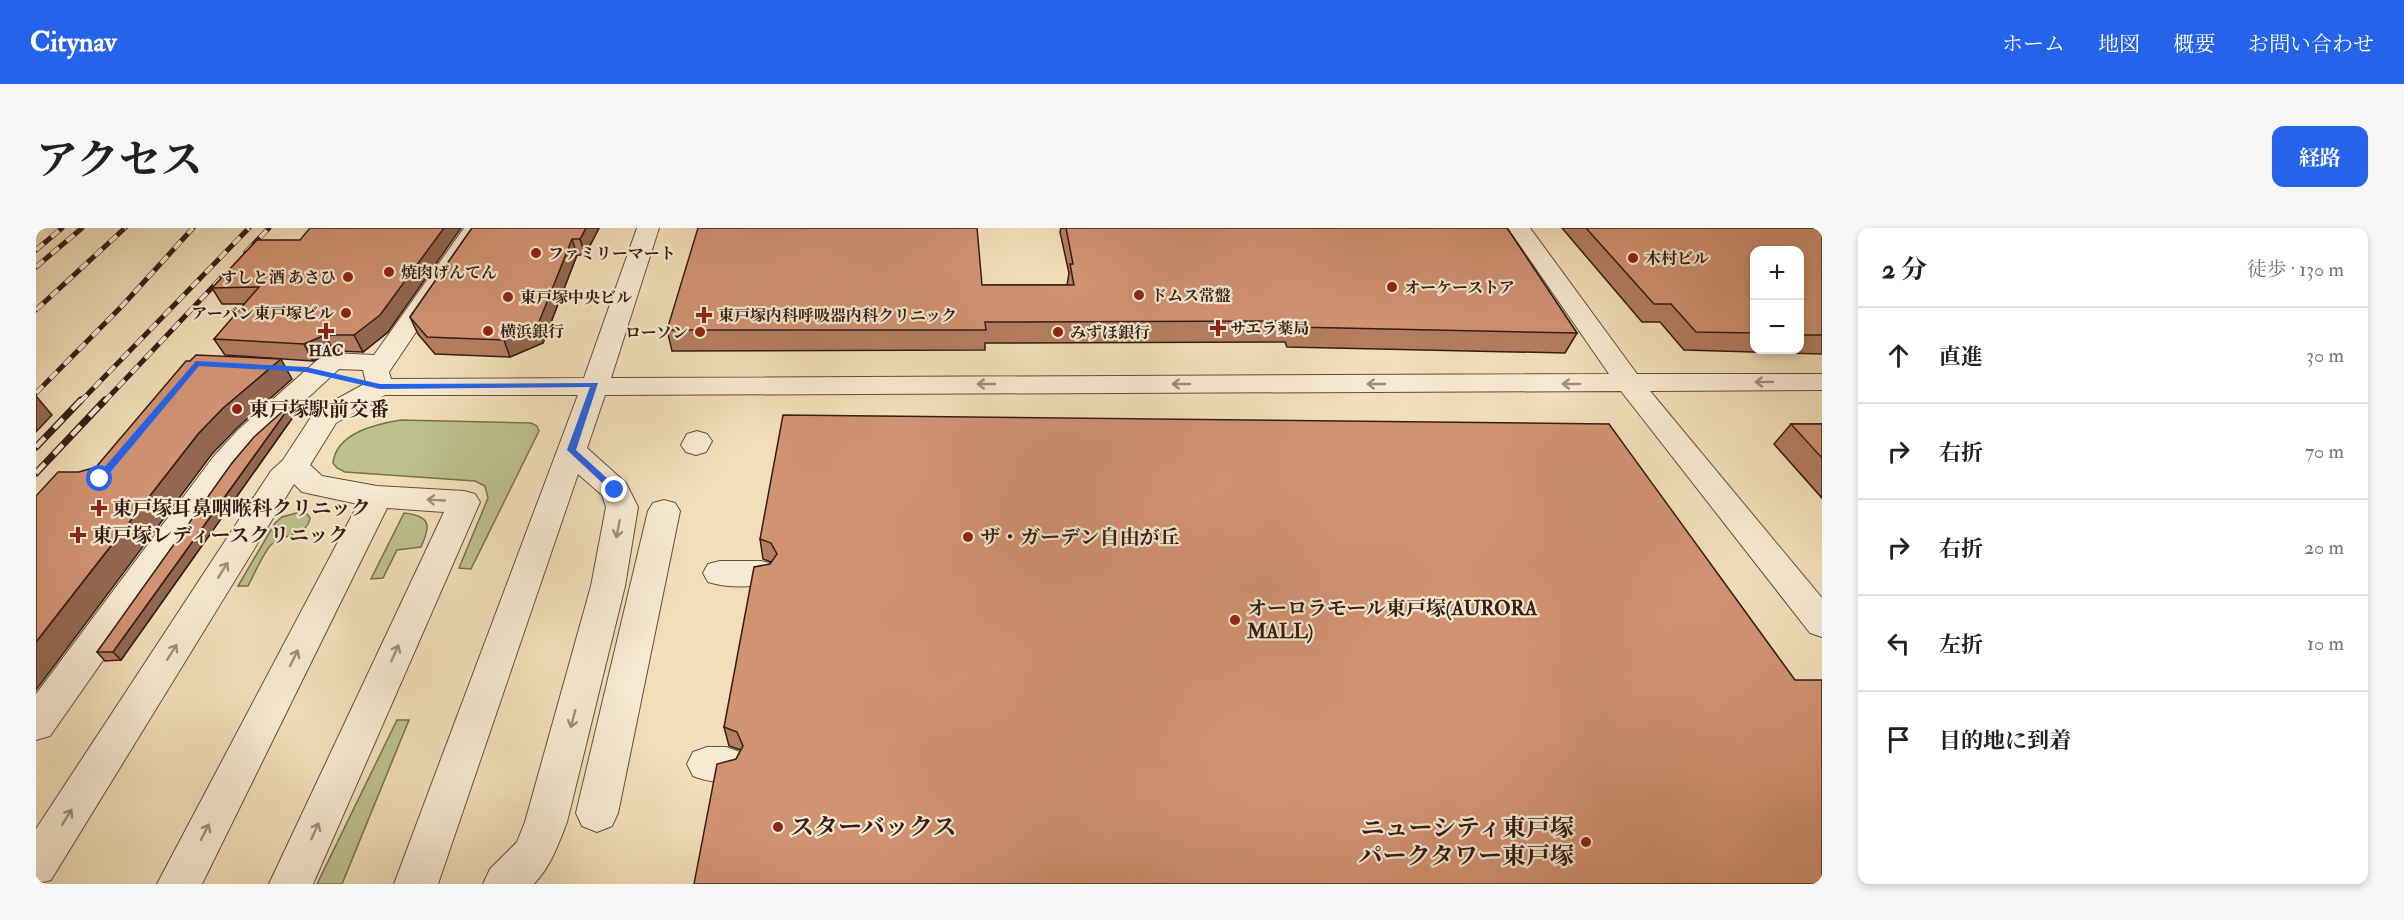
<!DOCTYPE html>
<html lang="ja">
<head>
<meta charset="utf-8">
<style>
	body { margin:0; font-family:"IM FELL Double Pica","Noto Serif JP",serif; background:#f6f6f6; color:#202124 }
	.controls { position:absolute; right:18px; top:18px; display:grid; overflow:hidden; border-radius:12px; box-shadow:0 3px 9px #0003 }
	.controls button { width:54px; height:54px; display:grid; place-items:center; padding:0; border:0; border-bottom:2px solid #e0e0e0; background:#fff; color:#202124; font:30px sans-serif }
	.stop { position:absolute; width:18px; height:18px; margin:-14px; border:4px solid #2563eb; border-radius:50%; background:#fff }
	.stop.end { background:#2563eb; border-color:#fff; box-shadow:0 2px 6px #0008 }
	.list { margin:0; padding:0; list-style:none }
	h2 { display:flex; justify-content:space-between; align-items:center; height:78px; margin:0; padding:0 24px; font-size:26px }
	h2 small { font-size:20px; font-weight:400; color:#757577 }
	.list li { display:grid; grid-template-columns:39px 1fr auto; gap:18px; align-items:center; box-sizing:border-box; height:96px; padding:0 24px; border-top:2px solid #e0e0e0 }
	.list b { display:block; font-size:22px; white-space:nowrap }
	.list em { font-size:20px; font-style:normal; color:#757577 }
	.icon { flex:none; width:33px; height:33px; fill:none; stroke:currentColor; stroke-width:2; stroke-linecap:round; stroke-linejoin:round }
	.map { position:relative; flex:none; width:1786px; height:656px; overflow:hidden; border-radius:12px }
	header { display:flex; align-items:center; gap:36px; box-sizing:border-box; height:84px; padding:0 30px; background:#2563eb; color:#fff }
	header strong { font-size:28px }
	nav { display:flex; gap:33px; margin-inline-start:auto; font-size:21px }
	.intro { display:flex; align-items:center; justify-content:space-between; box-sizing:border-box; height:144px; padding:0 36px }
	h1 { margin:0; font-size:42px }
	.button { padding:15px 27px; border-radius:12px; background:#2563eb; color:#fff; font-size:21px; font-weight:700 }
	main { display:flex; gap:36px; padding:0 36px }
	aside { flex:1; background:#fff; border-radius:12px; box-shadow:0 3px 9px #0003 }
	.map>svg:first-child { display:block }
	.green { fill:#bcc18f; stroke:#786f51; stroke-width:1.5 }
	.lines { fill:none; stroke-linecap:round; stroke-linejoin:round }
	.minor-casing { stroke:#644e3d; stroke-width:2 }
	.minor { fill:#f7ead2; fill-rule:evenodd }
	.rail-far1-casing { stroke:#341d13; stroke-width:5 }
	.rail-casing { stroke:#341d13; stroke-width:7 }
	.rail-far1 { stroke:#f7ead2; stroke-width:4; stroke-dasharray:10; stroke-linecap:butt }
	.rail { stroke:#f7ead2; stroke-width:4.5; stroke-dasharray:13; stroke-linecap:butt }
	.wall { fill:#b57e63; stroke:#341d13; stroke-width:1.5; fill-rule:evenodd }
	.shaded-wall { fill:#936750; stroke:#341d13; stroke-width:1.5 }
	.building { fill:#d29373; stroke:#341d13; stroke-width:1.5 }
	.oneway { stroke:#9f8e7c }
	.route { fill:#2563eb }
	.poi-dot { fill:#8f2418; stroke:#f7ead2; stroke-width:2 }
	.labels { text-anchor:middle; stroke-width:4.5; stroke-linejoin:round; paint-order:stroke }
	.far-poi-label { font-size:16px; font-weight:bold; fill:#341d13; stroke:#f7ead2; text-anchor:start }
	.poi-label { font-size:20px; font-weight:bold; fill:#341d13; stroke:#f7ead2; text-anchor:start }
	.near-poi-label { font-size:24px; font-weight:bold; fill:#341d13; stroke:#f7ead2; text-anchor:start }
</style>
</head>
<body>
<header>
<strong>Citynav</strong>
<nav><a>ホーム</a><a>地図</a><a>概要</a><a>お問い合わせ</a></nav>
</header>
<div class="intro"><h1>アクセス</h1><a class="button">経路</a></div>
<main>
<div class="map">
<svg width="1786" height="656" viewBox="0 0 1786 656">
	<rect width="100%" height="100%" fill="#f2dfba"/>
	<filter id="stains"><feTurbulence type="fractalNoise" baseFrequency=".00333" numOctaves="4"/><feColorMatrix values="0 0 0 0 .2 0 0 0 0 .09 0 0 0 0 .02 0 0 0 .5 -.17"/></filter>
	<radialGradient id="worn" r=".72"><stop offset=".6" stop-color="#630" stop-opacity="0"/><stop offset="1" stop-color="#630" stop-opacity=".3"/></radialGradient>
	<g class="green">
		<path d="M365 192 495 195 501 198 503 203 435 341 423 340 452 270 449 258 439 253 309 244 301 240 297 235C300 205 340 196 365 192Z"/>
		<path d="M264 284 271 286 274 290C271 309 248 305 236 316 228 323 218 347 212 358H202L239 295 246 289Z"/>
		<path d="M368 285C395 288 395 297 385 319L361 322 347 350 335 351Z"/>
		<path d="M361 492H373L306 656H281Z"/>
	</g>
	<g class="lines">
		<defs>
			<g id="minor">
				<path d="M428 0H450L353 144 355 151 548 150 601 0H623L575 150 1573 146 1472 0H1494L1601 146H1786V162L1614 163 1786 370V409L1774 405 1585 163 569 167 551 220 590 255 602 279 589 358 531 594C522 617 515 638 498 656H447L454 641 481 614 489 594 555 358 570 279 566 267 542 246 402 656H358L542 167H349L300 195 274 237 286 248 341 258 428 263 439 266 444 274 277 656H233L408 284 351 280 166 656H121L322 276 266 264 258 256 15 652 0 656V601L235 243 247 232 279 183 330 155 327 142 303 141 222 216 200 242 14 508 0 512V466L178 228 202 202 287 127 296 125 338 127Z"/>
				<path d="M661 203 671 206 676 213 670 224 660 227 650 224 645 217 651 206Z"/>
				<path d="M628 272 639 275 644 283 582 585 576 598 561 604 546 598 540 585 612 283 617 275Z"/>
				<path d="M684 333H725L737 336 742 345 737 354C717 360 692 360 672 354L667 345 672 336Z"/>
				<path d="M671 519H690L704 524 710 536 704 548C687 555 674 555 657 548L651 536 657 524Z"/>
			</g>
		</defs>
		<use href="#minor" class="minor-casing"/>
		<use href="#minor" class="minor"/>
		<defs>
			<g id="rail-far1">
				<path d="M0 22 26 0"/>
				<path d="M210 24 233 0"/>
				<path d="M0 39 46 0"/>
				<path d="M0 82 89 0"/>
				<path d="M0 165 86 78 157 0"/>
				<path d="M44 174 213 0"/>
				<path d="M68 174 187 48"/>
			</g>
			<g id="rail">
				<path d="M0 219 45 172"/>
				<path d="M0 245 69 172"/>
			</g>
		</defs>
		<use href="#rail-far1" class="rail-far1-casing"/>
		<use href="#rail" class="rail-casing"/>
		<use href="#rail-far1" class="rail-far1"/>
		<use href="#rail" class="rail"/>
	</g>
	<g class="wall">
		<path d="M436 0H563L549 27H541L507 115 474 129 399 126 382 106 374 89Z"/>
		<path d="M1025 0H1471L1541 105 1529 125 1251 119 1249 114 949 115V122L636 123 631 102 946 57H1031L1033 45 1024 4Z"/>
		<path d="M1526 0H1786V126L1648 122 1624 94H1606ZM1719 22H1764V122H1719Z"/>
		<path d="M221 12 352 104 327 124 298 123 277 133 189 127 178 111 209 76H186L176 60Z"/>
		<path d="M257 174 262 182 85 432 69 433 61 424Z"/>
		<path d="M1573 196 700 531 705 522 693 518 688 499 735 334 727 331 724 311Z"/>
		<path d="M1755 196H1786V270L1738 216Z"/>
	</g>
	<g class="shaded-wall">
		<path d="M408 0H425L352 104 327 124 318 107Z"/>
		<path d="M550 0H563L549 27 544 11Z"/>
		<path d="M536 11 541 27 507 115 474 129 468 112Z"/>
		<path d="M289 107 298 123 277 133 268 116Z"/>
		<path d="M245 131 256 151 201 200 176 226 0 462V414L162 206 187 180Z"/>
		<path d="M0 168 16 187 0 204Z"/>
		<path d="M257 174 262 182 85 432 77 424Z"/>
	</g>
	<g class="building">
		<path d="M274 0H408L344 87 318 107H289L268 116 178 111 223 59 176 60 221 12H264Z"/>
		<path d="M436 0H550L544 11H536L501 99 468 112 391 109 374 89Z"/>
		<path d="M662 0H941L946 57H1038L1034 36H1037L1030 0H1471L1541 105 1258 99 1255 93 949 94 950 102H631Z"/>
		<path d="M1550 0H1786V107H1764V22H1719V105L1660 104 1635 76H1618Z"/>
		<path d="M160 127 245 131 187 180 162 206 0 414V268L22 244H43L60 239 150 133H154Z"/>
		<path d="M257 174 77 424H61L196 235 218 209Z"/>
		<path d="M747 187 1573 196 1759 452H1786V656H658L681 536 700 531 707 518 701 504 688 499 718 339 734 336 741 326 735 315 724 311Z"/>
		<path d="M1755 196H1786V230Z"/>
	</g>
	<defs><path id="oneway-shaft" d="M-6 0H5M1.5-3L5.5 0L1.5 3" fill="none" stroke-width="1.6" stroke-linecap="round" stroke-linejoin="round" transform="scale(1.5)"/></defs>
	<g class="oneway">
		<use href="#oneway-shaft" transform="translate(1728 154) rotate(179)"/>
		<use href="#oneway-shaft" transform="translate(950 156) rotate(180)"/>
		<use href="#oneway-shaft" transform="translate(1145 156) rotate(180)"/>
		<use href="#oneway-shaft" transform="translate(1340 156) rotate(180)"/>
		<use href="#oneway-shaft" transform="translate(1535 156) rotate(180)"/>
		<use href="#oneway-shaft" transform="translate(400 272) rotate(-177)"/>
		<use href="#oneway-shaft" transform="translate(582 301) rotate(101)"/>
		<use href="#oneway-shaft" transform="translate(187 342) rotate(-58)"/>
		<use href="#oneway-shaft" transform="translate(136 424) rotate(-58)"/>
		<use href="#oneway-shaft" transform="translate(359 425) rotate(-66)"/>
		<use href="#oneway-shaft" transform="translate(258 430) rotate(-63)"/>
		<use href="#oneway-shaft" transform="translate(537 491) rotate(105)"/>
		<use href="#oneway-shaft" transform="translate(31 589) rotate(-58)"/>
		<use href="#oneway-shaft" transform="translate(279 603) rotate(-66)"/>
		<use href="#oneway-shaft" transform="translate(169 604) rotate(-63)"/>
	</g>
	<path class="route" d="M160 133 270 139 344 156 562 155 540 222 584 262 576 264 531 222 554 159 344 161 270 144 163 138 67 253H60V249Z"/>
	<g class="poi-dot">
		<circle cx="500" cy="25" r="6"/>
		<circle cx="1597" cy="30" r="6"/>
		<circle cx="353" cy="44" r="6"/>
		<circle cx="312" cy="49" r="6"/>
		<circle cx="1356" cy="59" r="6"/>
		<circle cx="1103" cy="67" r="6"/>
		<circle cx="472" cy="69" r="6"/>
		<circle cx="310" cy="85" r="6"/>
		<path d="M665 78h6v6h6v6h-6v6h-6v-6h-6v-6h6z"/>
		<path d="M1179 91h6v6h6v6h-6v6h-6v-6h-6v-6h6z"/>
		<path d="M287 94h6v6h6v6h-6v6h-6v-6h-6v-6h6z"/>
		<circle cx="452" cy="103" r="6"/>
		<circle cx="664" cy="104" r="6"/>
		<circle cx="1022" cy="104" r="6"/>
		<circle cx="201" cy="181" r="6"/>
		<path d="M60 271h6v6h6v6h-6v6h-6v-6h-6v-6h6z"/>
		<path d="M39 298h6v6h6v6h-6v6h-6v-6h-6v-6h6z"/>
		<circle cx="932" cy="309" r="6"/>
		<circle cx="1199" cy="392" r="6"/>
		<circle cx="742" cy="599" r="6"/>
		<circle cx="1550" cy="614" r="6"/>
	</g>
	<g class="labels">
		<g class="far-poi-label">
			<text x="512" y="31">ファミリーマート</text>
			<text x="1609" y="36">木村ビル</text>
			<text x="365" y="50">焼肉げんてん</text>
			<text x="300" y="55" text-anchor="end">すしと酒 あさひ</text>
			<text x="1368" y="65">オーケーストア</text>
			<text x="1115" y="73">ドムス常盤</text>
			<text x="484" y="75">東戸塚中央ビル</text>
			<text x="298" y="91" text-anchor="end">アーバン東戸塚ビル</text>
			<text x="682" y="93">東戸塚内科呼吸器内科クリニック</text>
			<text x="1194" y="106">サエラ薬局</text>
			<text x="464" y="109">横浜銀行</text>
			<text x="652" y="110" text-anchor="end">ローソン</text>
			<text x="1034" y="110">みずほ銀行</text>
			<text x="290" y="128" text-anchor="middle">HAC</text>
		</g>
		<g class="poi-label">
			<text x="213" y="188">東戸塚駅前交番</text>
			<text x="76" y="287">東戸塚耳鼻咽喉科クリニック</text>
			<text x="56" y="314">東戸塚レディースクリニック</text>
			<text x="944" y="316">ザ・ガーデン自由が丘</text>
			<text x="1211" y="387">オーロラモール東戸塚(AURORA<tspan x="1211" dy="23">MALL)</tspan></text>
		</g>
		<g class="near-poi-label">
			<text x="754" y="607">スターバックス</text>
			<text x="1538" y="608" text-anchor="end">ニューシティ東戸塚<tspan x="1538" dy="28">パークタワー東戸塚</tspan></text>
		</g>
	</g>
	<rect width="100%" height="100%" filter="url(#stains)"/>
	<rect width="100%" height="100%" fill="url(#worn)"/>
</svg>
<div class="controls">
<button>+</button>
<button>−</button>
</div>
<div class="stop" style="left:64px;top:251px"></div>
<div class="stop end" style="left:579px;top:262px"></div>
</div>
<aside>
<h2>2 分<small>徒歩 · 130 m</small></h2>
<ul class="list">
<li><svg class="icon" aria-label="ahead" viewBox="0 0 24 24"><path d="M12 20V5M6 11l6-6 6 6"/></svg><div><b>直進</b></div><em>30 m</em></li>
<li><svg class="icon" aria-label="right" viewBox="0 0 24 24"><path d="M7 20v-9h11M14 6l5 5-5 5"/></svg><div><b>右折</b></div><em>70 m</em></li>
<li><svg class="icon" aria-label="right" viewBox="0 0 24 24"><path d="M7 20v-9h11M14 6l5 5-5 5"/></svg><div><b>右折</b></div><em>20 m</em></li>
<li><svg class="icon" aria-label="left" viewBox="0 0 24 24"><path d="M17 20v-9H6M10 6l-5 5 5 5"/></svg><div><b>左折</b></div><em>10 m</em></li>
<li><svg class="icon" aria-label="arrive" viewBox="0 0 24 24"><path d="M6 21V4h12l-3 4 3 4H6"/></svg><div><b>目的地に到着</b></div></li>
</ul>
</aside>
</main>
</body>
</html>
